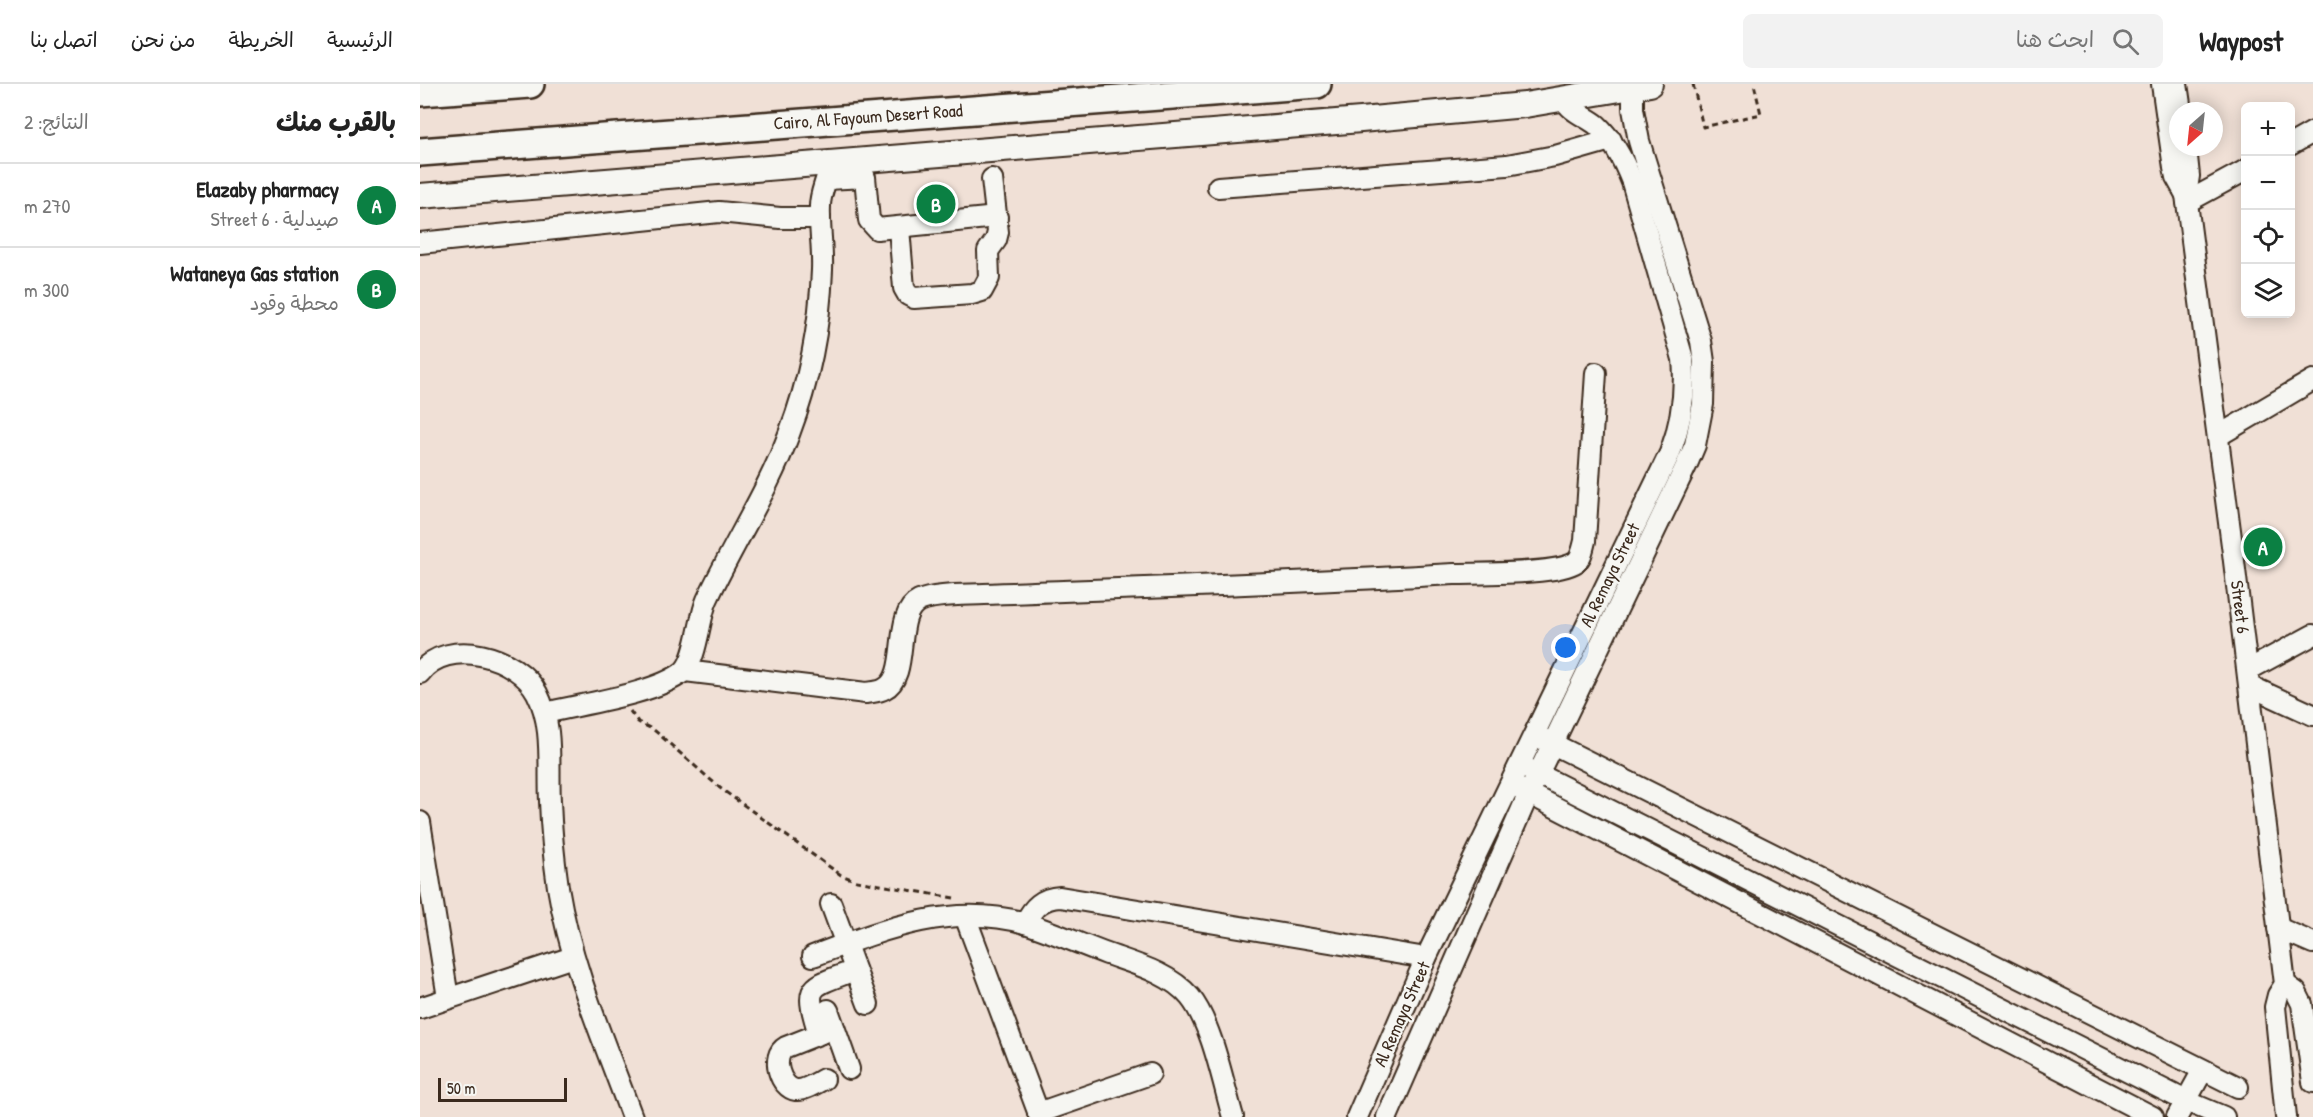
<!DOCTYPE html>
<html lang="ar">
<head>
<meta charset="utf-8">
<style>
	body { margin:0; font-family:"Patrick Hand","Playpen Sans Arabic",sans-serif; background:#f2f2f2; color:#222; direction:rtl }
	.controls { position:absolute; right:18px; top:18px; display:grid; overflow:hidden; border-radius:9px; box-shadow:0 3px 15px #0003 }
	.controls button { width:54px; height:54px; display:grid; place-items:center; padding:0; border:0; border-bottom:2px solid #e0e0e0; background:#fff; color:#222; font:30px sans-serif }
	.compass { position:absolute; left:1749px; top:18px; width:54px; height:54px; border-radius:50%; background:#fff; box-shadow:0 3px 15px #0003; rotate:207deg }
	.scale { position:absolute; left:18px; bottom:15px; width:129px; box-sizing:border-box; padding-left:6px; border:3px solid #3b2a1e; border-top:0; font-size:16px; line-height:21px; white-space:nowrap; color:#3b2a1e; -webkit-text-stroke:4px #f6f6f2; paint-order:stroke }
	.you { position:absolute; left:1146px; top:564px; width:21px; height:21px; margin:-15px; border:4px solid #fff; border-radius:50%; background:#1a73e8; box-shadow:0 0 0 9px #1a73e833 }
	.badge { display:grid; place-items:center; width:39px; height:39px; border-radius:50%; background:#0b8043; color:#fff; font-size:20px; font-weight:700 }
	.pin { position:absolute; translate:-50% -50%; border:3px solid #fff; box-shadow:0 2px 6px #0006 }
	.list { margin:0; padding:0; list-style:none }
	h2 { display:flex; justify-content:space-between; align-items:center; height:78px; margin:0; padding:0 24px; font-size:26px }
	h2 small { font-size:20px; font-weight:400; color:#767676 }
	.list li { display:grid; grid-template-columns:39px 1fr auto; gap:18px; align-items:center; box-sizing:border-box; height:84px; padding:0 24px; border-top:2px solid #e0e0e0 }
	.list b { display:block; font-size:22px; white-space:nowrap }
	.list p { margin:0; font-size:20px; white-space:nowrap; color:#767676 }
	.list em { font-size:20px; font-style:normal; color:#767676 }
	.icon { flex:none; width:33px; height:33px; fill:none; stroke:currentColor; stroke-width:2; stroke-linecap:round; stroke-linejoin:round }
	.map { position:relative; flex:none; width:1893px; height:1033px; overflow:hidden; direction:ltr }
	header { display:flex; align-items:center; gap:36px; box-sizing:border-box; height:84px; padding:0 30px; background:#fff; border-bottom:2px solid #e0e0e0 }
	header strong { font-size:28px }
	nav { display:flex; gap:33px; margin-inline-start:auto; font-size:21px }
	.search { width:420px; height:54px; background:#f2f2f2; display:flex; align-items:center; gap:15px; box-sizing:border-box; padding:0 21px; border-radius:9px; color:#767676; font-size:22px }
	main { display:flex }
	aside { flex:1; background:#fff }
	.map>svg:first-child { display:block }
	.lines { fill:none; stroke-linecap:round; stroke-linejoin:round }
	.minor-casing { stroke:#3b2a1e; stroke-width:24 }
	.major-casing { stroke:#3b2a1e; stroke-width:28 }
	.highway-casing { stroke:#3b2a1e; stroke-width:32 }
	.path { stroke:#3b2a1e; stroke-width:3; stroke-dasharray:6 4.5; stroke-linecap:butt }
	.minor { stroke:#f6f6f2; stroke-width:20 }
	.major { stroke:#f6f6f2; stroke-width:24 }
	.highway { stroke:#f6f6f2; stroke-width:27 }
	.labels { text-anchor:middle; stroke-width:4.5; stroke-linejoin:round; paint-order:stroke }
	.street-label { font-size:18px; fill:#3b2a1e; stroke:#f6f6f2 }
</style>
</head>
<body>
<header>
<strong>Waypost</strong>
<div class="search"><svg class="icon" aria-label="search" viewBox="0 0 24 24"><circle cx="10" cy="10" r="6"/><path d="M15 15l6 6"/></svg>ابحث هنا</div>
<nav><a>الرئيسية</a><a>الخريطة</a><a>من نحن</a><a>اتصل بنا</a></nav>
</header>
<main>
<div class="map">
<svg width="1893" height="1033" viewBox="0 0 1893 1033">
	<rect width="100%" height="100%" fill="#f0e0d6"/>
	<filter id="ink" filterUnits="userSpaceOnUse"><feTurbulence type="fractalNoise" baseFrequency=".0167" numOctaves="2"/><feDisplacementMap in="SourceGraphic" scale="12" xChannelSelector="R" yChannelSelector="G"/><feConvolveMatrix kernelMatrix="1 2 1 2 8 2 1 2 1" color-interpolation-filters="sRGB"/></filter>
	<g filter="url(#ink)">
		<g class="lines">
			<defs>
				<g id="minor">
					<path d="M1742 0 1754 84 1756 93 1766 111"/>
					<path d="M1757 0 1761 27"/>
					<path d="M1870 61 1893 48"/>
					<path d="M1766 63 1769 92 1766 111 1813 469 1865 900 1858 911 1855 923 1866 1033"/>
					<path d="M407 95 445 93 449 136 457 145 577 133"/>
					<path d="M798 103 1087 81 1135 72 1191 56"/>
					<path d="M1767 118 1826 86"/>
					<path d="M479 144 484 204 488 211 494 214 552 210 562 207 569 194 568 167 576 156 578 148 572 95"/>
					<path d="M0 159 299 128 360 134H400"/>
					<path d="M1798 352 1893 296"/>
					<path d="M1828 586 1893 551"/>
					<path d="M265 587 446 609C451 608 459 608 464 605 491 592 472 530 499 517 514 510 547 511 564 510 721 504 877 499 1034 490 1060 489 1137 491 1156 478 1162 473 1163 464 1165 457L1176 289"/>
					<path d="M0 589C27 552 98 572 117 609 134 642 128 682 130 717 131 746 134 775 138 803 151 883 184 957 212 1033"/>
					<path d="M1830 602 1893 631"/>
					<path d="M125 629C161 620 235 610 263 588 277 576 279 534 287 516 313 460 348 407 369 350 389 298 400 241 402 186 403 164 399 144 400 122 400 107 409 94 409 79"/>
					<path d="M1123 655 1818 1003"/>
					<path d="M1106 684 1766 1017 1804 1033"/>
					<path d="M1100 705 1733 1033"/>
					<path d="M0 738 28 914"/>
					<path d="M411 820 448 920"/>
					<path d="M545 832 620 1033"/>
					<path d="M605 839C613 823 622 814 640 813L1006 874"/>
					<path d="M1858 844 1893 859"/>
					<path d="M393 872C462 846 531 818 605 839 633 848 660 860 687 870 715 880 750 889 770 913 792 940 803 999 813 1033"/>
					<path d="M1865 900 1876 908 1882 920 1893 998"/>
					<path d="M0 924 153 873"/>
					<path d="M408 926 429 985"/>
					<path d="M399 950C383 899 389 904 435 886"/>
					<path d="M404 995C396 999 384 1007 376 1006 360 1004 350 972 366 963L414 944"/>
					<path d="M618 1029 730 990"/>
					<path d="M937 1033 1006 874 1250 369C1262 337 1266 308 1263 275L1212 98C1204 77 1194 57 1177 41 1166 32 1150 28 1144 14"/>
					<path d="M967 1033 1109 709 1267 380 1275 361 1283 320 1284 278 1281 257 1219 57 1213 25V3"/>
					<path d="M1757 1033 1783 986"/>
				</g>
				<path id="major" d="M0 112 941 36 1105 21 1230 0"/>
				<g id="highway">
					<path d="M0 8 110 0"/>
					<path d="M0 68 897 0"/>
				</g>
			</defs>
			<use href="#minor" class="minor-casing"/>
			<use href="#major" class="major-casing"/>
			<use href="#highway" class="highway-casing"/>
			<g class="path">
				<path d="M1273 0 1283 43 1341 30 1334 0"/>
				<path d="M210 627 218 638 234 646 300 704 421 791 437 797 534 814"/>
			</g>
			<use href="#minor" class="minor"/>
			<use href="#major" class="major"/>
			<use href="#highway" class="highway"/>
		</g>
	</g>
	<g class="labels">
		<g class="street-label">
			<text transform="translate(448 33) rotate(-4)" y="6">Cairo, Al Fayoum Desert Road</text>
			<text transform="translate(1190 491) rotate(-64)" y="6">Al Remaya Street</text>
			<text transform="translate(1820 523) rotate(83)" y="6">Street 6</text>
			<text transform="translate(982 930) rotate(-66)" y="6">Al Remaya Street</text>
		</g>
	</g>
</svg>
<div class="controls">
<button>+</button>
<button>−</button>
<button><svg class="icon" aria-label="locate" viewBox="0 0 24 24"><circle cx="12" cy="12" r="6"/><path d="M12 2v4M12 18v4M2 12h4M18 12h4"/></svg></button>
<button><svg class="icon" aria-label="layers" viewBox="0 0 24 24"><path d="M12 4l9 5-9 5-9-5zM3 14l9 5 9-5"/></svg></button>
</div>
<svg class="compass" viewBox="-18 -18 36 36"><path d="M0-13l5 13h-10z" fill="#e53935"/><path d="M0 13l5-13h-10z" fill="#767676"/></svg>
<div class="scale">50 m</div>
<div class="you"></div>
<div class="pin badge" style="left:1843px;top:463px">A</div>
<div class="pin badge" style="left:516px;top:120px">B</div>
</div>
<aside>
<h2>بالقرب منك<small>النتائج: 2</small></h2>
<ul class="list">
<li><span class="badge">A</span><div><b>Elazaby pharmacy</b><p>صيدلية · Street 6</p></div><em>270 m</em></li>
<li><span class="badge">B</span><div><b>Wataneya Gas station</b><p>محطة وقود</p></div><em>300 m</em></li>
</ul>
</aside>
</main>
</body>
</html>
